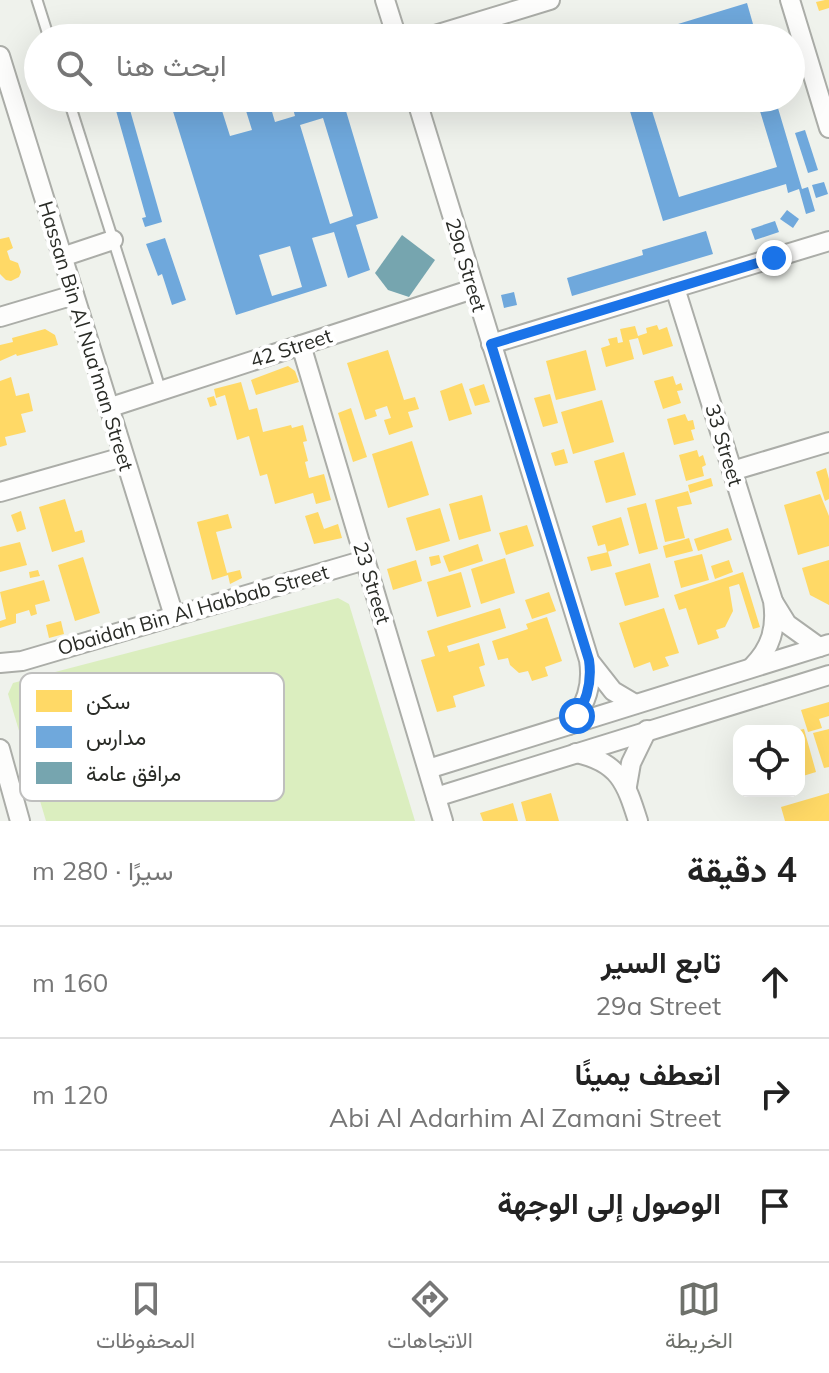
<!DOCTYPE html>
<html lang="ar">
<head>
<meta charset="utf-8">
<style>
	body { margin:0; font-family:Mulish,Vazirmatn,sans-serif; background:#f6f6f6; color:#222; direction:rtl }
	.controls { position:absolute; right:24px; bottom:24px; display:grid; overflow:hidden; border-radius:16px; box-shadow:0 8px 32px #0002 }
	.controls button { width:72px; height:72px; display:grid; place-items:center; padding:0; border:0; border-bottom:2px solid #e0e0e0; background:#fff; color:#222; font:40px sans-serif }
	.stop { position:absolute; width:24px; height:24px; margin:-18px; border:6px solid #1a73e8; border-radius:50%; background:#fff }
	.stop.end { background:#1a73e8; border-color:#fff; box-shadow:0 2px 8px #0008 }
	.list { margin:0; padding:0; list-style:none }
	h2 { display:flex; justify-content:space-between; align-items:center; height:104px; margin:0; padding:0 32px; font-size:34px }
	h2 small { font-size:26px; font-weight:400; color:#767676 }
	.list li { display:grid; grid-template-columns:52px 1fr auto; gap:24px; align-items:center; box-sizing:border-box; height:112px; padding:0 32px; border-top:2px solid #e0e0e0 }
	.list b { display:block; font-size:30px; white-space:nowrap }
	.list p { margin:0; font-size:26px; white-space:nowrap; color:#767676 }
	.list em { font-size:26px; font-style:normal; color:#767676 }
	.icon { flex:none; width:44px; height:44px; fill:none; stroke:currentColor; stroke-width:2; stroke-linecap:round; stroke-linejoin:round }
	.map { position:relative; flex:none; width:829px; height:821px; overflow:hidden; direction:ltr }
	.search { position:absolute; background:#fff; box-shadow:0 8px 32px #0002; left:24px; right:24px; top:24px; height:88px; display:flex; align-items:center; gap:20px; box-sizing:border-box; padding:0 28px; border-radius:44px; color:#767676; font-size:30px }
	.sheet { height:440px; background:#fff }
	nav { display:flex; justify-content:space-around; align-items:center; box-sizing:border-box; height:112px; border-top:2px solid #e0e0e0; background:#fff; font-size:22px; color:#767676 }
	nav a { display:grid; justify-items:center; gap:4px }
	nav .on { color:#6e716b }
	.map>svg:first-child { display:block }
	.green { fill:#dbeebf }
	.homes { fill:#ffd966 }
	.schools { fill:#6fa8dc; fill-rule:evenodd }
	.public { fill:#76a5af }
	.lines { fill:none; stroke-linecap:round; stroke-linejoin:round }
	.lane-casing { stroke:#abada8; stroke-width:13 }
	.street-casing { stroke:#abada8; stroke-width:22 }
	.lane { stroke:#fdfdfc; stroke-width:9 }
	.street { stroke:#fdfdfc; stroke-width:18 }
	.route { stroke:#1a73e8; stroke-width:10 }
	.labels { text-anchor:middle; stroke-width:8; stroke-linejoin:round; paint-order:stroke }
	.street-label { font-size:20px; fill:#292b26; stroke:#fff }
	.key { fill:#fff; stroke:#bfbfbe; stroke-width:2 }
	.key-label { font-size:22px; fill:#292b26 }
</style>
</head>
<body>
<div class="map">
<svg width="829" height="821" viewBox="0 0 829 821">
	<rect width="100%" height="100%" fill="#eff2ec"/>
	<path class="green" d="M338 598 349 604 415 821H46L8 694 13 683Z"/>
	<g class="homes">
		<path d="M825 0H829V8L819 11 816 2Z"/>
		<path d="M9 237 13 248 7 251 10 260 18 263 21 272 19 277 11 281 6 280 0 274V239Z"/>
		<path d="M657 325 659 330 667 327 673 346 643 355 638 338 629 340 634 359 606 367 601 348 610 345 608 339 617 337 618 343 623 342 620 329 635 326 638 336 647 333 646 328Z"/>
		<path d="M45 329 55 335 58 345 17 356 16 354 0 361V345L13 342 12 338Z"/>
		<path d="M388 350 404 400 415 397 419 409 408 412 413 427 389 435 384 420 391 418 387 406 375 410 377 416 365 420 347 363Z"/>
		<path d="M586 350 596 390 556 400 546 361Z"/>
		<path d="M288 366 295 371 299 382 256 395 251 380Z"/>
		<path d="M673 376 676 385 681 383 683 390 677 391 681 403 663 409 654 381Z"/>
		<path d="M11 377 16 396 29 393 33 411 21 414 26 432 5 437 7 445 0 447V381Z"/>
		<path d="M241 382 249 410 257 408 263 432 291 425 292 428 303 425 307 441 303 442 308 461 305 462 309 478 324 474 331 500 316 504 313 493 275 504 267 474 260 476 249 436 237 440 225 395 216 398 214 389Z"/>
		<path d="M462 383 472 414 449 421 440 391Z"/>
		<path d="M484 384 490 402 475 406 469 389Z"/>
		<path d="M550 394 558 423 543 427 534 398Z"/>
		<path d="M214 396 217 405 210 407 207 398Z"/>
		<path d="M602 400 614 442 573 454 561 412Z"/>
		<path d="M351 408 367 457 353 462 338 413Z"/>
		<path d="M685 414 688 421 693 420 695 429 691 430 694 440 674 445 667 419Z"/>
		<path d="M412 441 429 495 388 508 372 454Z"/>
		<path d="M564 449 568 463 555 466 551 453Z"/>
		<path d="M697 450 699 457 703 455 706 465 702 467 704 476 686 481 679 455Z"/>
		<path d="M624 452 636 495 606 503 594 461Z"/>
		<path d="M826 468 829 479V499L825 501 816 472Z"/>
		<path d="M711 478 713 486 690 493 688 485Z"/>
		<path d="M688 491 692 504 677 507 685 538 665 542 655 500Z"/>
		<path d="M820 494 829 516V546L798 555 784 505Z"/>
		<path d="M482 495 491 531 459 540 449 504Z"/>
		<path d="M65 499 75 532 82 530 85 542 52 552 39 507Z"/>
		<path d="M646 503 658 549 639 554 627 508Z"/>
		<path d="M440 508 450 541 416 551 406 518Z"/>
		<path d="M21 511 26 529 17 532 11 515Z"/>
		<path d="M318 512 324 529 338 524 342 538 314 544 305 516Z"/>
		<path d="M228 514 232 528 216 532 227 573 240 570 242 578 230 584 228 575 212 580 197 522Z"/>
		<path d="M621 517 629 545 607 552 605 544 598 546 592 526Z"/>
		<path d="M527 525 534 546 506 555 499 533Z"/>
		<path d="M728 528 732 540 698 551 694 539Z"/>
		<path d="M689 538 693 551 666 558 663 546Z"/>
		<path d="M20 542 27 565 0 572V547Z"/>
		<path d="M478 544 483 561 449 572 443 556Z"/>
		<path d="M608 552 612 566 591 571 587 557Z"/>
		<path d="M702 554 709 580 681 588 674 561Z"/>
		<path d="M439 555 441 563 431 566 429 557Z"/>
		<path d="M83 557 100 613 75 621 58 565Z"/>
		<path d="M505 558 515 593 481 604 471 569Z"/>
		<path d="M416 560 422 581 393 590 387 569Z"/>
		<path d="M729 560 733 572 715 579 711 566Z"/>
		<path d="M829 560V605L810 595 802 568Z"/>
		<path d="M650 563 659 597 625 606 615 573Z"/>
		<path d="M38 570 40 576 30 578 29 572Z"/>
		<path d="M461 572 471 607 437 617 427 582Z"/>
		<path d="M743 572 760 627 753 629 739 584 729 587 733 611 725 627 716 630 719 638 698 645 686 608 679 610 674 595Z"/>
		<path d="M44 580 50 601 35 605 37 614 31 616 29 610 16 614V623L0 628V621L6 619 0 592Z"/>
		<path d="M549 592 556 611 532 619 525 600Z"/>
		<path d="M500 608 506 628 447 646 449 652 479 643 485 665 479 667 485 686 453 696 456 707 437 712 421 660 435 656 427 631Z"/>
		<path d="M664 608 679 653 665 657 669 666 653 671 650 662 634 668 619 623Z"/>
		<path d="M547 617 562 661 545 667 548 676 532 681 528 671 519 673 510 665 508 658 498 660 492 641 528 629 526 624Z"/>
		<path d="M61 621 64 634 49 638 46 625Z"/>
		<path d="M829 702V716L819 719 822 728 808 732 801 710Z"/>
		<path d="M804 729 816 772 803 776 800 787 799 730Z"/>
		<path d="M829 729V767L824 768 813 733Z"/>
		<path d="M551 793 559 821H526L521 802Z"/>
		<path d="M829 793V821H785L781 807Z"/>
		<path d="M513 803 518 821H483L480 813Z"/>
	</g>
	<g class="schools">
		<path d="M747 3 757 38H737L734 29 705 38H632Z"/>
		<path d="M192 98H218L230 136 252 130 242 98H268L275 122 295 116 290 98H317L320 108 343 101 378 218 356 225 370 270 348 278 334 232 312 238 327 286 236 315 171 105ZM323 118 353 216 330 224 300 125ZM290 246 302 287 272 296 259 255Z"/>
		<path d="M626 98H648L679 197 777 167 756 98H775L802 189 808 187 815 211 806 214 799 189 788 193 786 184 663 221Z"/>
		<path d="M128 103 162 222 145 227 142 218 146 217 115 107Z"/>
		<path d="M805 130 818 170 808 173 795 133Z"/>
		<path d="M824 182 828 194 816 198 812 185Z"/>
		<path d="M787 210 799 219 793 228 780 219Z"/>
		<path d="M775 221 779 232 755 240 751 229Z"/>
		<path d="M706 231 713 254 572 296 567 278 643 255 642 250Z"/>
		<path d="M165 238 186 300 172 305 162 274 158 276 146 244Z"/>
		<path d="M514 292 517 305 504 308 501 295Z"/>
	</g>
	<path class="public" d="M402 235 435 260 409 297 388 290 375 273Z"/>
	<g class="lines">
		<defs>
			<g id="lane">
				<path d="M37 0 49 38"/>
				<path d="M68 98 161 391"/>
			</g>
			<g id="street">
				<path d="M385 0 397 38"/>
				<path d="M790 0 829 128"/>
				<path d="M425 38 550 0"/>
				<path d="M0 56 174 616"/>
				<path d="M416 98 589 660C593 686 586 706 569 725"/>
				<path d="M62 257 113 240"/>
				<path d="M675 288 773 601C777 628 771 648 752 667"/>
				<path d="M0 317 74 295"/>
				<path d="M491 344 829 241"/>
				<path d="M301 345 443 821"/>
				<path d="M108 408 473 289"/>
				<path d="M732 471 829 442"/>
				<path d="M0 492 123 457"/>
				<path d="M774 603 787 624 819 647"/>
				<path d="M0 663 22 661 365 560"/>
				<path d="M591 663 613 691 635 704"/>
				<path d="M0 749 20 821"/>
				<path d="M576 753C619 762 626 783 638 821"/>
				<path d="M428 769 829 644"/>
				<path d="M627 786 631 763 647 730"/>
				<path d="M436 797 829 675"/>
			</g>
		</defs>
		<use href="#lane" class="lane-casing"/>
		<use href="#street" class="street-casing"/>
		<use href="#lane" class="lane"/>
		<use href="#street" class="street"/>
	</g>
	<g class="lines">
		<path class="route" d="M577 716C588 698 592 681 589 660L491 344 774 258"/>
	</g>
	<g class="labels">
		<g class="street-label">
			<text transform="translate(466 265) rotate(73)" y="7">29a Street</text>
			<text transform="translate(86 336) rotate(73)" y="7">Hassan Bin Al Nua'man Street</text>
			<text transform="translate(291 348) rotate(-18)" y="7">42 Street</text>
			<text transform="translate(724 445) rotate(73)" y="7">33 Street</text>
			<text transform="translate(372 583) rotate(73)" y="7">23 Street</text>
			<text transform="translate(193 610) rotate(-16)" y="7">Obaidah Bin Al Habbab Street</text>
		</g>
	</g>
	<rect x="20" y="673" width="264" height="128" rx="12" class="key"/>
	<rect x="36" y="690" width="36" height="22" fill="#ffd966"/>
	<rect x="36" y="726" width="36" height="22" fill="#6fa8dc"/>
	<rect x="36" y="762" width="36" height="22" fill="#76a5af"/>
	<g class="key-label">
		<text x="86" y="709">سكن</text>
		<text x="86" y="745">مدارس</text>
		<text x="86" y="781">مرافق عامة</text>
	</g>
</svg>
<div class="controls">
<button><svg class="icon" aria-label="locate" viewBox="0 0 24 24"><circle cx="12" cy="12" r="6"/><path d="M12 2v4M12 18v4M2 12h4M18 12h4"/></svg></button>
</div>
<div class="stop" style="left:577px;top:716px"></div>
<div class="stop end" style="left:774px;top:258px"></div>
<div class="search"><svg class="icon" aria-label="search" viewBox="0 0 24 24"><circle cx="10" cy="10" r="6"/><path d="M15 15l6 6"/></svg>ابحث هنا</div>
</div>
<section class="sheet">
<h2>4 دقيقة<small>سيرًا · 280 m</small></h2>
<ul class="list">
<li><svg class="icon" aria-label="ahead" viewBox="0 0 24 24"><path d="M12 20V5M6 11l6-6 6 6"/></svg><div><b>تابع السير</b><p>29a Street</p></div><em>160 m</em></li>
<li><svg class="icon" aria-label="right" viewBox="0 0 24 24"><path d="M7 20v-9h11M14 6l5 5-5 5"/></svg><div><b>انعطف يمينًا</b><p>Abi Al Adarhim Al Zamani Street</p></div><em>120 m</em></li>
<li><svg class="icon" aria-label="arrive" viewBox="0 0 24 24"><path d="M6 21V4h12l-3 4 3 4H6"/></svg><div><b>الوصول إلى الوجهة</b></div></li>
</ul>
</section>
<nav>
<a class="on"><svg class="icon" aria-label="map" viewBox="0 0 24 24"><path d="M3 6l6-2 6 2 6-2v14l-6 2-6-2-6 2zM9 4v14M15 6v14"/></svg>الخريطة</a>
<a><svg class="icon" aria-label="directions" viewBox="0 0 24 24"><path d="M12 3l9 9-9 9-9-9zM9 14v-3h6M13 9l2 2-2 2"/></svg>الاتجاهات</a>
<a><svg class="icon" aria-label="saved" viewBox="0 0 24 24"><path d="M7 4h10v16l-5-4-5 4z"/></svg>المحفوظات</a>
</nav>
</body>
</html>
